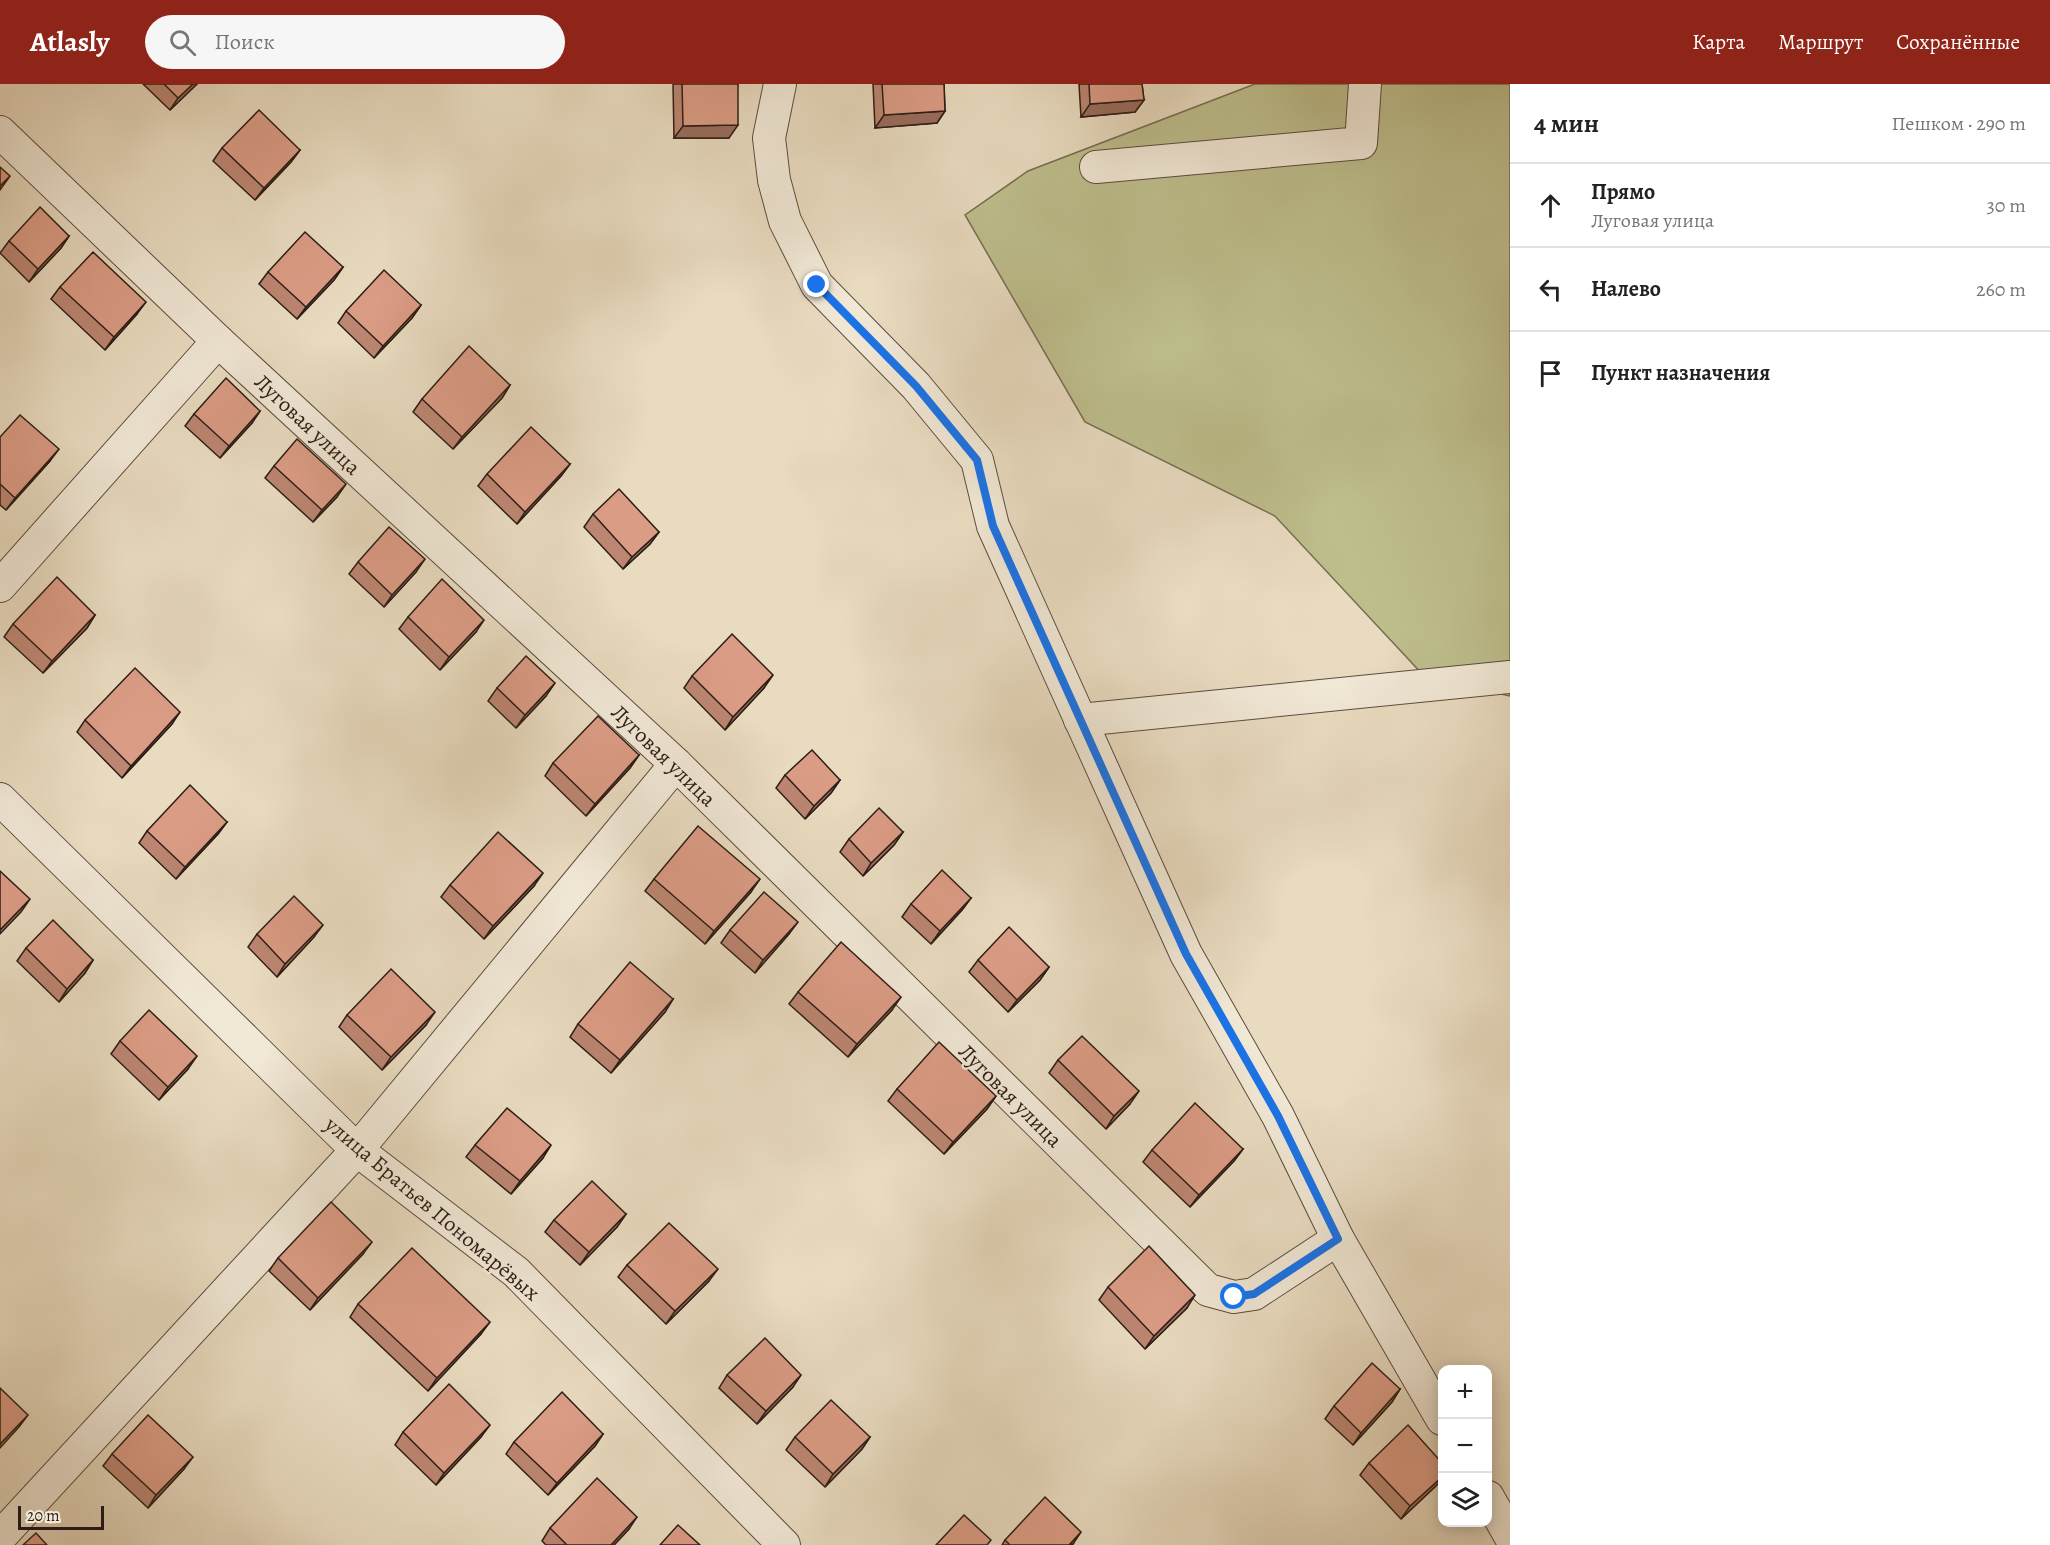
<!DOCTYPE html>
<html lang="ru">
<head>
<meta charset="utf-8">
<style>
	body { margin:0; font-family:Alegreya,serif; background:#f6f6f6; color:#222 }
	.controls { position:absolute; right:18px; bottom:18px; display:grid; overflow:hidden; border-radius:12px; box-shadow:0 3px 15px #0003 }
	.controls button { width:54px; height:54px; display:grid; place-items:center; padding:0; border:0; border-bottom:2px solid #e0e0e0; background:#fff; color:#222; font:30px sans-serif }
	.scale { position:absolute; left:18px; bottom:15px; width:86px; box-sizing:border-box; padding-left:6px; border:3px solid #2d1d16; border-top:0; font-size:16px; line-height:21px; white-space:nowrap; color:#2d1d16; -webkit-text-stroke:4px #f1e8d6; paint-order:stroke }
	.stop { position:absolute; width:18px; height:18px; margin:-14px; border:4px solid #1a73e8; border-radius:50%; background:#fff }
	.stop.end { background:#1a73e8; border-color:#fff; box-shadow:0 2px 6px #0008 }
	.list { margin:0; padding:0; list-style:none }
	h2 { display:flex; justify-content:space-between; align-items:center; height:78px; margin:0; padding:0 24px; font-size:26px }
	h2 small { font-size:20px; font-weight:400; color:#767676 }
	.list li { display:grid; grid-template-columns:39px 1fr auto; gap:18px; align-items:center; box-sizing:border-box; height:84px; padding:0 24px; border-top:2px solid #e0e0e0 }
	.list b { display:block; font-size:22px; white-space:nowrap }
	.list p { margin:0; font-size:20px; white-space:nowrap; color:#767676 }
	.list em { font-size:20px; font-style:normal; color:#767676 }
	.icon { flex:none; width:33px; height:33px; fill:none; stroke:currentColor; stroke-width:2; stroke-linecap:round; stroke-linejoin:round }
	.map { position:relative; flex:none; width:1510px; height:1461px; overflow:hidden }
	header { display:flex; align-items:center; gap:36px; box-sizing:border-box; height:84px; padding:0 30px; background:#8f2418; color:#fff }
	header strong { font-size:28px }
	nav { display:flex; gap:33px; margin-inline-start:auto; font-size:21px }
	.search { width:420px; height:54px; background:#f6f6f6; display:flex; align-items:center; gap:15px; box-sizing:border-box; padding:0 21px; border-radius:33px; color:#767676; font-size:22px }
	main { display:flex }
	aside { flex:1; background:#fff }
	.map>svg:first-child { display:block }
	.green { fill:#bebe8d; stroke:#766e52; stroke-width:1.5 }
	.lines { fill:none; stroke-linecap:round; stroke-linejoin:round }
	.minor-casing { stroke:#5c4c40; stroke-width:34 }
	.minor { stroke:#f1e8d6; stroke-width:32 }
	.wall { fill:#bc8672; stroke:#2d1d16; stroke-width:1.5 }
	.shaded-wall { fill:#996d5d; stroke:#2d1d16; stroke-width:1.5 }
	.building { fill:#db9c85; stroke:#2d1d16; stroke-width:1.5 }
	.route { stroke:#1a73e8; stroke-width:8 }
	.labels { text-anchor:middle; stroke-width:4.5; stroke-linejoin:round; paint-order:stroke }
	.street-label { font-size:22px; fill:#2d1d16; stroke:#f1e8d6 }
</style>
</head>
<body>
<header>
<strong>Atlasly</strong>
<div class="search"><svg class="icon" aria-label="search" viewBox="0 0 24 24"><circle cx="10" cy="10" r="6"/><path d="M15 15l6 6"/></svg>Поиск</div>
<nav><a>Карта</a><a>Маршрут</a><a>Сохранённые</a></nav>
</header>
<main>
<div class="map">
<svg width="1510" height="1461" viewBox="0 0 1510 1461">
	<rect width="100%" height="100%" fill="#e9dbc0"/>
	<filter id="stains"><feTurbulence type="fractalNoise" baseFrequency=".00333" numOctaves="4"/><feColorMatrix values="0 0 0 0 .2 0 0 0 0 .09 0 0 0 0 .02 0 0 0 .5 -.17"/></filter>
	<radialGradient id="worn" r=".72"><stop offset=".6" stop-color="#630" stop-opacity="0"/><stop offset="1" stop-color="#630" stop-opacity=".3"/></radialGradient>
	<path class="green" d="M1255 0H1510V612L1425 593 1275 432 1085 338 965 131 1028 87Z"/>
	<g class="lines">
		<defs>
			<g id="minor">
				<path d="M780 0 769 54 774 96 785 137 817 201 916 302 977 376 993 442 1186 870 1278 1032 1338 1155 1442 1335"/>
				<path d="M0 48 218 257 676 680 1208 1206 1234 1213 1254 1210 1338 1155"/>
				<path d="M1096 83 1361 59 1365 0"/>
				<path d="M0 502 218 257"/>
				<path d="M1080 636 1510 593"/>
				<path d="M0 715 357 1066 516 1188 784 1461"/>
				<path d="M1488 1413 1510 1452"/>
				<path d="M0 1453 357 1066 676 680"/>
			</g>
		</defs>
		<use href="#minor" class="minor-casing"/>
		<use href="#minor" class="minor"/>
	</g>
	<g class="wall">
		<path d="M143 0H197L170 26Z"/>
		<path d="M673 0H738L729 54H674Z"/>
		<path d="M873 0H944L945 27 937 39 875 44Z"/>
		<path d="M1079 0H1142L1144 16 1135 28 1081 33Z"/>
		<path d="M222 64 300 66 291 78 255 116 213 77Z"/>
		<path d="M69 152 61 164 29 198 0 169 9 157Z"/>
		<path d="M343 183 334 196 297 235 259 200 268 188Z"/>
		<path d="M60 203 137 230 105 266 51 215Z"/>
		<path d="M421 221 412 234 374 274 338 239 346 227Z"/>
		<path d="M510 301 502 314 453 365 413 328 422 315Z"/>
		<path d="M260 327 252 339 220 374 185 342 194 330Z"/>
		<path d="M0 353 50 377 6 426 0 421Z"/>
		<path d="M570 380 561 392 517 440 478 402 487 390Z"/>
		<path d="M274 382 337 413 313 438 265 394Z"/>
		<path d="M593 430 659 448 650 460 623 485 584 443Z"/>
		<path d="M358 478 416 488 384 523 349 490Z"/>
		<path d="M95 531 87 544 43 589 4 553 13 540Z"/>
		<path d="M408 533 476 548 440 586 399 545Z"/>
		<path d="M692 592 764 604 725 646 684 604Z"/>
		<path d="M497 604 546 612 516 644 488 617Z"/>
		<path d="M85 636 172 640 122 694 77 648Z"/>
		<path d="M639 671 630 684 586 732 545 692 553 679Z"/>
		<path d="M785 691 840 696 831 709 805 735 776 704Z"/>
		<path d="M227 738 218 750 176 795 139 759 147 747Z"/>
		<path d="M903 748 894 761 863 792 840 768 849 755Z"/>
		<path d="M654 795 751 808 705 860 645 807Z"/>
		<path d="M450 801 534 802 484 855 441 813Z"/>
		<path d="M971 814 962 826 931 860 902 833 911 820Z"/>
		<path d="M730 846 789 850 755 889 721 859Z"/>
		<path d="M257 850 314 853 277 893 248 863Z"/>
		<path d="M26 864 93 876 85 889 59 918 17 877Z"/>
		<path d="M978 876 1049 883 1040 896 1008 928 969 888Z"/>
		<path d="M798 908 892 926 848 973 789 920Z"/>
		<path d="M673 915 665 928 611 989 570 953 578 940Z"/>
		<path d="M347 931 426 941 382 986 339 943Z"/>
		<path d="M120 957 188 985 159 1016 111 970Z"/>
		<path d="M1058 976 1130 1020 1106 1045 1049 989Z"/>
		<path d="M897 1005 996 1012 987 1025 944 1070 888 1017Z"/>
		<path d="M475 1061 543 1074 511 1110 466 1073Z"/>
		<path d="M1243 1065 1234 1077 1190 1123 1143 1078 1152 1066Z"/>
		<path d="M626 1130 617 1143 580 1181 545 1148 554 1136Z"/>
		<path d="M363 1170 310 1226 269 1187 278 1174Z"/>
		<path d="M627 1181 709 1197 666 1240 618 1193Z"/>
		<path d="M1108 1203 1187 1224 1145 1265 1099 1216Z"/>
		<path d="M358 1220 481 1250 428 1307 350 1233Z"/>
		<path d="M727 1291 793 1303 757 1340 719 1304Z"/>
		<path d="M1400 1305 1392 1318 1353 1361 1325 1335 1334 1322Z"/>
		<path d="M403 1348 481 1353 436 1401 395 1361Z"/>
		<path d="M603 1350 595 1362 548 1411 506 1370 514 1358Z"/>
		<path d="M795 1353H870L862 1365 825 1403 786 1366Z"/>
		<path d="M112 1370 184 1385 148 1424 103 1382Z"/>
		<path d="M1369 1379 1443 1380V1394L1439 1399 1401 1435 1360 1391Z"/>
		<path d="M550 1444 629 1445 614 1461H546L542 1457Z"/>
		<path d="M1005 1456 1073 1460 1072 1461H1002Z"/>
	</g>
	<g class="shaded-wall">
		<path d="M193 0H197L170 26 178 14Z"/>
		<path d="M1144 16 1135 28 1081 33 1090 20Z"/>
		<path d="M945 27 937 39 875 44 884 31Z"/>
		<path d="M738 41 729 54H674L683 42Z"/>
		<path d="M300 66 291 78 255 116 264 104Z"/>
		<path d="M10 92 0 106V102Z"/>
		<path d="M69 152 61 164 29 198 38 185Z"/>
		<path d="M343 183 334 196 297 235 306 223Z"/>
		<path d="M146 218 137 230 105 266 114 253Z"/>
		<path d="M421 221 412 234 374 274 383 262Z"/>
		<path d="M510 301 502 314 453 365 462 353Z"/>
		<path d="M260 327 252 339 220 374 229 362Z"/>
		<path d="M59 365 50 377 6 426 15 414Z"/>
		<path d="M570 380 561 392 517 440 525 428Z"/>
		<path d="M346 400 337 413 313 438 322 426Z"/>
		<path d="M659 448 650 460 623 485 632 473Z"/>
		<path d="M425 475 416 488 384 523 392 511Z"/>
		<path d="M95 531 87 544 43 589 52 577Z"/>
		<path d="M484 536 476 548 440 586 449 573Z"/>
		<path d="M773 591 764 604 725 646 733 633Z"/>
		<path d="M555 599 546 612 516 644 525 631Z"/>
		<path d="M180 628 172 640 122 694 131 682Z"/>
		<path d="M639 671 630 684 586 732 595 720Z"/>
		<path d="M840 696 831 709 805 735 814 722Z"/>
		<path d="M227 738 218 750 176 795 185 783Z"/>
		<path d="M903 748 894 761 863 792 871 779Z"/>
		<path d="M543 789 534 802 484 855 493 842Z"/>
		<path d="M760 795 751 808 705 860 714 847Z"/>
		<path d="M971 814 962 826 931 860 940 847Z"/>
		<path d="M30 815 21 828 0 850V846Z"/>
		<path d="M798 838 789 850 755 889 763 876Z"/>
		<path d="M323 841 314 853 277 893 285 880Z"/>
		<path d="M93 876 85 889 59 918 67 905Z"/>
		<path d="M1049 883 1040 896 1008 928 1017 916Z"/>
		<path d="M901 913 892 926 848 973 857 960Z"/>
		<path d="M673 915 665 928 611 989 620 976Z"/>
		<path d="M435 928 426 941 382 986 391 973Z"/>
		<path d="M197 972 188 985 159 1016 168 1003Z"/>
		<path d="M1139 1007 1130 1020 1106 1045 1114 1032Z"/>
		<path d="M996 1012 987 1025 944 1070 953 1058Z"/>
		<path d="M551 1061 543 1074 511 1110 520 1097Z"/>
		<path d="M1243 1065 1234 1077 1190 1123 1199 1111Z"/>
		<path d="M626 1130 617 1143 580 1181 589 1168Z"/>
		<path d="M372 1158 363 1170 310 1226 318 1214Z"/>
		<path d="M718 1185 709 1197 666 1240 675 1227Z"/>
		<path d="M1195 1211 1187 1224 1145 1265 1154 1252Z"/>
		<path d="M490 1238 481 1250 428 1307 437 1294Z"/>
		<path d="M801 1291 793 1303 757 1340 766 1327Z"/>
		<path d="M1400 1305 1392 1318 1353 1361 1361 1349Z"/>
		<path d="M28 1331 19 1343 0 1364V1360Z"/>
		<path d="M490 1341 481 1353 436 1401 444 1389Z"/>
		<path d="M603 1350 595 1362 548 1411 557 1399Z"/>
		<path d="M870 1353 862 1365 825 1403 833 1390Z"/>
		<path d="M193 1373 184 1385 148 1424 156 1411Z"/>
		<path d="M1443 1392V1394L1439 1399 1401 1435 1410 1422Z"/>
		<path d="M637 1433 629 1445 614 1461H611Z"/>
		<path d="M1081 1448 1073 1460 1069 1461Z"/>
	</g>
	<g class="building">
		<path d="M164 0H193L178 14Z"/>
		<path d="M682 0H738V41L683 42Z"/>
		<path d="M882 0H944L945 27 884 31Z"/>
		<path d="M1089 0H1142L1144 16 1090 20Z"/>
		<path d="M259 26 300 66 264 104 222 64Z"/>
		<path d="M0 83 10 92 0 102Z"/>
		<path d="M40 123 69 152 38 185 9 157Z"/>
		<path d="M305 148 343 183 306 223 268 188Z"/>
		<path d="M93 168 146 218 114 253 60 203Z"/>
		<path d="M384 186 421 221 383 262 346 227Z"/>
		<path d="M469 262 510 301 462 353 422 315Z"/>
		<path d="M226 294 260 327 229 362 194 330Z"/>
		<path d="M20 331 59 365 15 414 0 400V353Z"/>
		<path d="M531 343 570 380 525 428 487 390Z"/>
		<path d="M297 355 346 400 322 426 274 382Z"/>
		<path d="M619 405 659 448 632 473 593 430Z"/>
		<path d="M389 443 425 475 392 511 358 478Z"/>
		<path d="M57 493 95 531 52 577 13 540Z"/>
		<path d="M442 495 484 536 449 573 408 533Z"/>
		<path d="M732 550 773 591 733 633 692 592Z"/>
		<path d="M526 572 555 599 525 631 497 604Z"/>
		<path d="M135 584 180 628 131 682 85 636Z"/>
		<path d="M598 632 639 671 595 720 553 679Z"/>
		<path d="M812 666 840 696 814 722 785 691Z"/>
		<path d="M190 701 227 738 185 783 147 747Z"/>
		<path d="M879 724 903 748 871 779 849 755Z"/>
		<path d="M698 742 760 795 714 847 654 795Z"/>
		<path d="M498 748 543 789 493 842 450 801Z"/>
		<path d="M942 786 971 814 940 847 911 820Z"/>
		<path d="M0 787 30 815 0 846Z"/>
		<path d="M764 808 798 838 763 876 730 846Z"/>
		<path d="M294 812 323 841 285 880 257 850Z"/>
		<path d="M53 836 93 876 67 905 26 864Z"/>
		<path d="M1009 843 1049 883 1017 916 978 876Z"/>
		<path d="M841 858 901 913 857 960 798 908Z"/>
		<path d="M630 878 673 915 620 976 578 940Z"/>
		<path d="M391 885 435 928 391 973 347 931Z"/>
		<path d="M149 926 197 972 168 1003 120 957Z"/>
		<path d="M1082 952 1139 1007 1114 1032 1058 976Z"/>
		<path d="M939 958 996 1012 953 1058 897 1005Z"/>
		<path d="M1195 1019 1243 1065 1199 1111 1152 1066Z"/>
		<path d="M507 1024 551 1061 520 1097 475 1061Z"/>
		<path d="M592 1097 626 1130 589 1168 554 1136Z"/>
		<path d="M331 1118 372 1158 318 1214 278 1174Z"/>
		<path d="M669 1139 718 1185 675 1227 627 1181Z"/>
		<path d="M1149 1162 1195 1211 1154 1252 1108 1203Z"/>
		<path d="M412 1164 490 1238 437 1294 358 1220Z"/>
		<path d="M765 1254 801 1291 766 1327 727 1291Z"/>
		<path d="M1372 1279 1400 1305 1361 1349 1334 1322Z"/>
		<path d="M449 1300 490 1341 444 1389 403 1348Z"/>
		<path d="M0 1304 28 1331 0 1360Z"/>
		<path d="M562 1308 603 1350 557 1399 514 1358Z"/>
		<path d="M831 1316 870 1353 833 1390 795 1353Z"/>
		<path d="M148 1331 193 1373 156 1411 112 1370Z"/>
		<path d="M1408 1341 1443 1380V1392L1410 1422 1369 1379Z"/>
		<path d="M597 1394 637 1433 611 1461H567L550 1444Z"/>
		<path d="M1045 1413 1081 1448 1069 1461H1010L1005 1456Z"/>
		<path d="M964 1431 991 1456 987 1461H936Z"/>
		<path d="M678 1441 700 1461H660Z"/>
		<path d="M36 1449 47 1461H23Z"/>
	</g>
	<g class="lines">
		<path class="route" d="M817 201 916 302 977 376 993 442 1186 870 1278 1032 1338 1155 1254 1210 1234 1213"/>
	</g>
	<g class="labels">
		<g class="street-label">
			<text transform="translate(308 340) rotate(43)" y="8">Луговая улица</text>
			<text transform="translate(664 671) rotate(44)" y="8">Луговая улица</text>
			<text transform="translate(1011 1011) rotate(45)" y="8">Луговая улица</text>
			<text transform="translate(433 1124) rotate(40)" y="8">улица Братьев Пономарёвых</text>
		</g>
	</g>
	<rect width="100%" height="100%" filter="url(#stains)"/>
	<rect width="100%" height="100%" fill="url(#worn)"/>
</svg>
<div class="controls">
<button>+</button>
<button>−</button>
<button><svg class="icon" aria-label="layers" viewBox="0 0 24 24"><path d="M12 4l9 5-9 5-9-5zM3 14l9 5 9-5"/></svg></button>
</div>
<div class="scale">20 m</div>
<div class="stop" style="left:1234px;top:1213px"></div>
<div class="stop end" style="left:817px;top:201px"></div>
</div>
<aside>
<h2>4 мин<small>Пешком · 290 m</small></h2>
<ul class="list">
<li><svg class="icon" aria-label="ahead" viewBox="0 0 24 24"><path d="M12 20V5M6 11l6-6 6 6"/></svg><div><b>Прямо</b><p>Луговая улица</p></div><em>30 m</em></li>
<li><svg class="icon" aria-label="left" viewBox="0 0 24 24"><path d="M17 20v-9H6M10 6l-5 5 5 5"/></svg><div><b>Налево</b></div><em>260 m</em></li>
<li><svg class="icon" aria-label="arrive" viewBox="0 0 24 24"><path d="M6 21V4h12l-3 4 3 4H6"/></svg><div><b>Пункт назначения</b></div></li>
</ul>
</aside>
</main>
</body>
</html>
